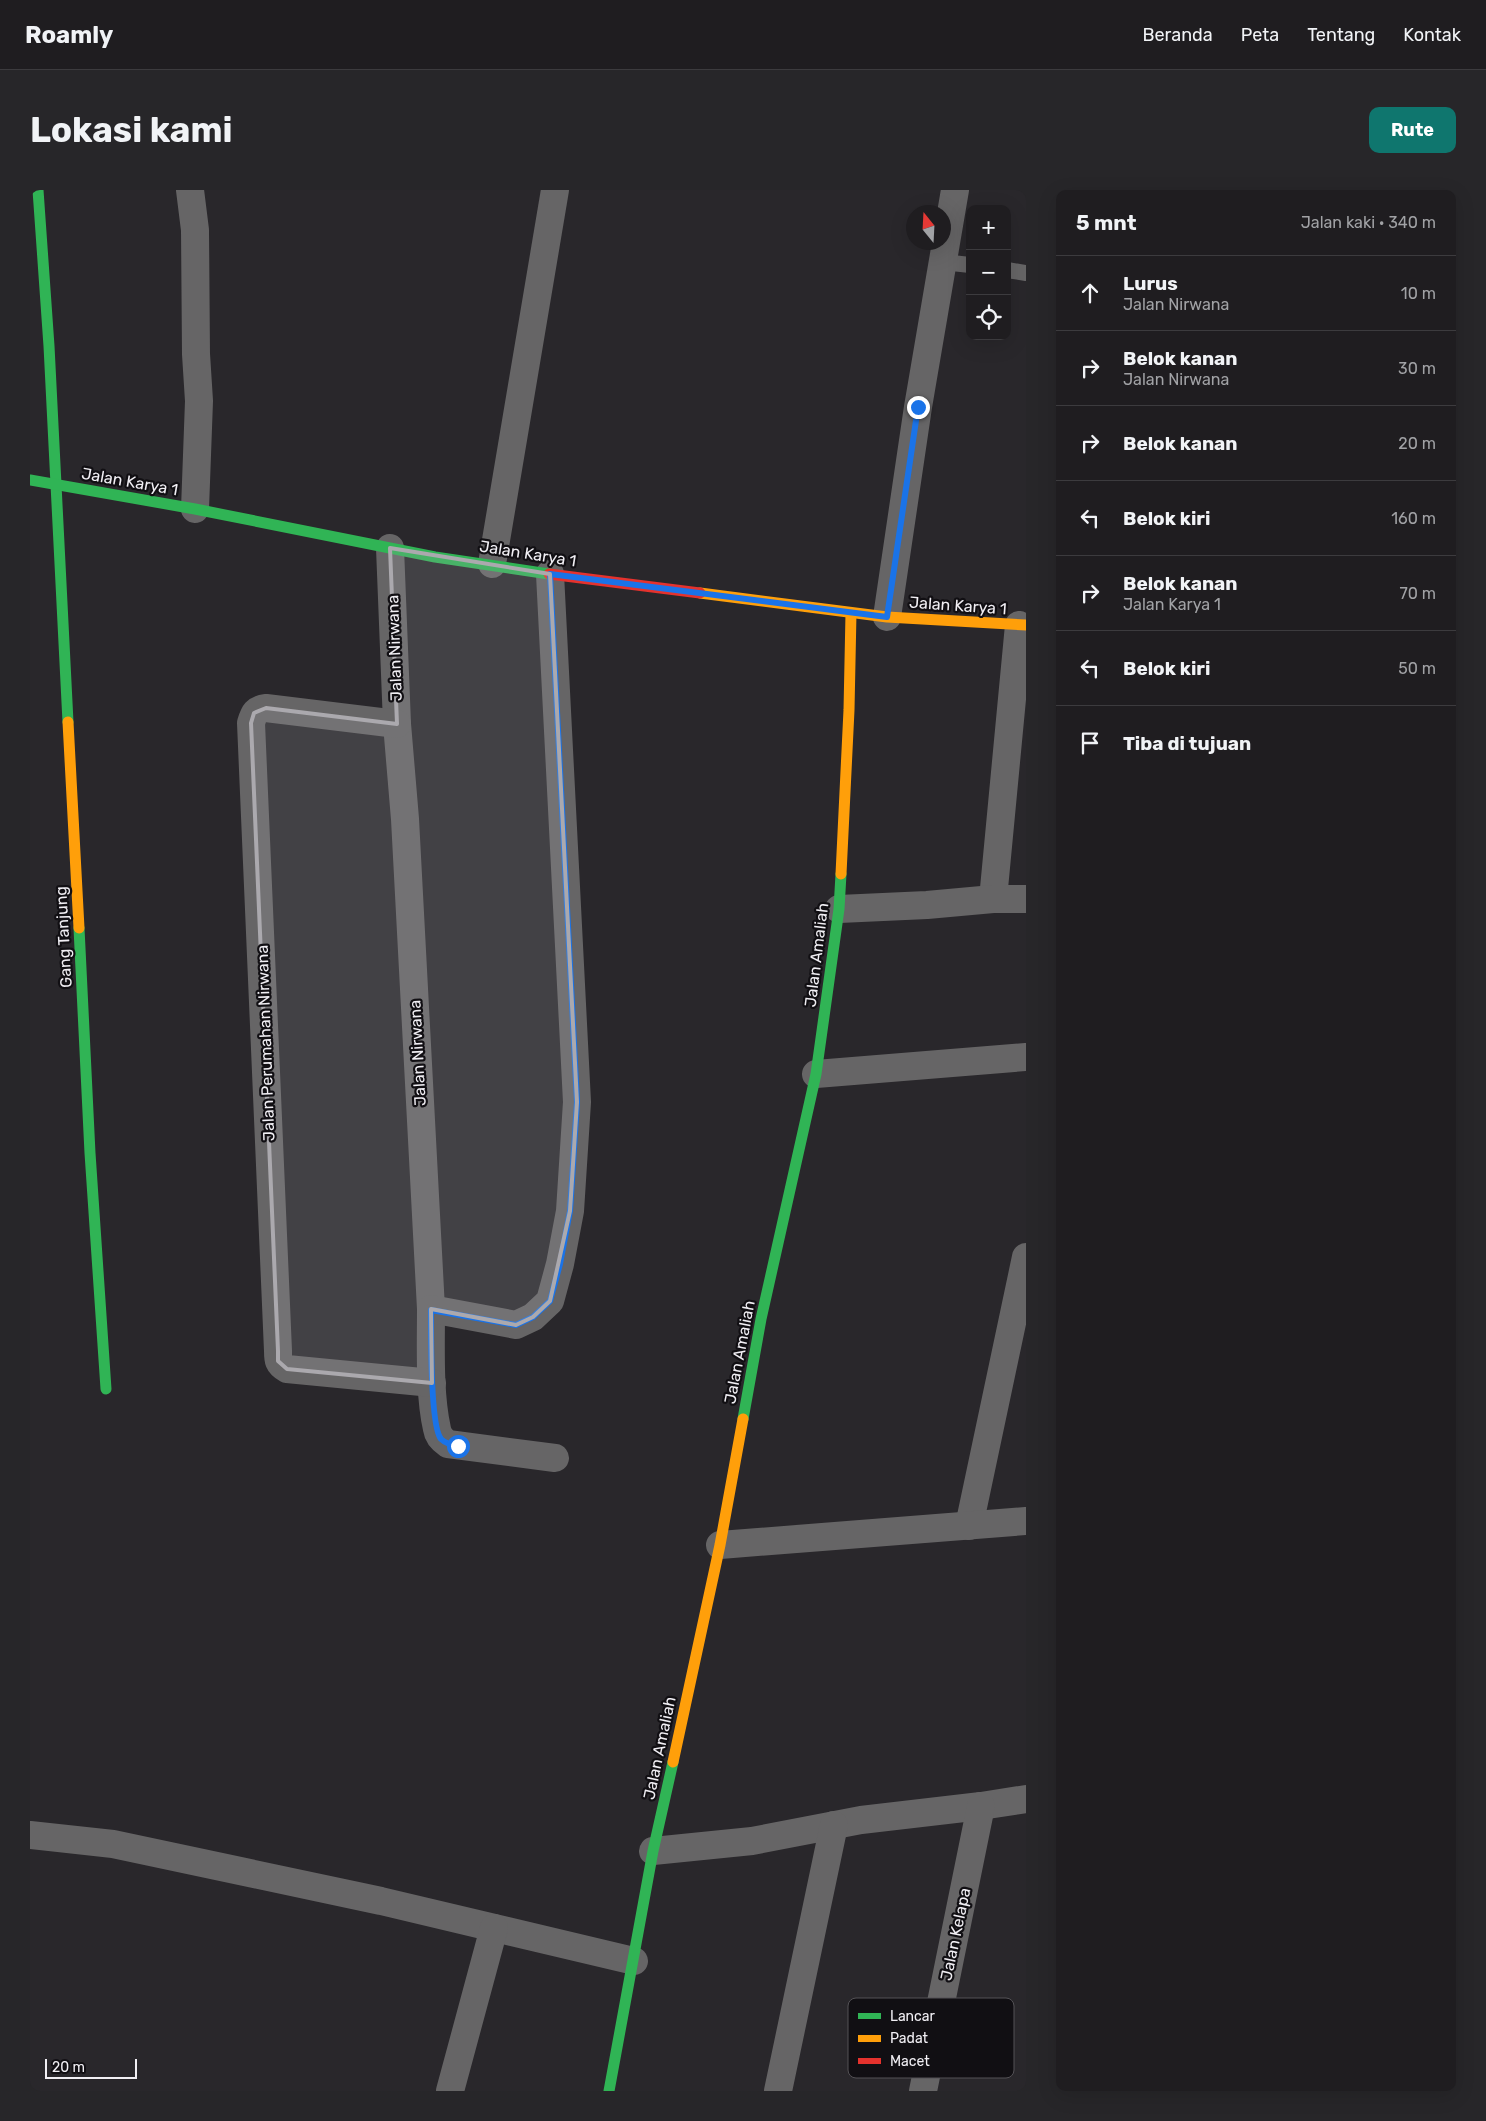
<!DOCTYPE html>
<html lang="id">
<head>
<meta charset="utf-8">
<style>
	body { margin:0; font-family:Rubik,sans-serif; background:#272629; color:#f1f3f6 }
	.controls { position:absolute; right:15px; top:15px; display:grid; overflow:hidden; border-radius:10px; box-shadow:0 5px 20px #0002 }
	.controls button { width:45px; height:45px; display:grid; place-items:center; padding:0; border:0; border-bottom:1px solid #3c3b3e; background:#1f1d20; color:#f1f3f6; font:25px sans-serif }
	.compass { position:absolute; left:876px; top:15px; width:45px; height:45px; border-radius:50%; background:#1f1d20; box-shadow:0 5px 20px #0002; rotate:342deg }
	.scale { position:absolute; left:15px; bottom:12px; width:92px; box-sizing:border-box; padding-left:5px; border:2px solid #f1eff4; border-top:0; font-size:14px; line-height:18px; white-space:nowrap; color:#f1eff4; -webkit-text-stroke:4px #110f13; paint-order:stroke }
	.stop { position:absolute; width:15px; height:15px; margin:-11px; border:4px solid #1a73e8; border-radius:50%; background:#fff }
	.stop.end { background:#1a73e8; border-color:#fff; box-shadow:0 1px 5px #0008 }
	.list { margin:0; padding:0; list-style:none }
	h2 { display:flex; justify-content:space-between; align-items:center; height:65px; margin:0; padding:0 20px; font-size:21px }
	h2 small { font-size:16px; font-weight:400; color:#a1a2a5 }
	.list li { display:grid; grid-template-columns:32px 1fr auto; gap:15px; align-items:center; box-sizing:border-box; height:75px; padding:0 20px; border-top:1px solid #3c3b3e }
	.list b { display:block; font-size:19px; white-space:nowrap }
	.list p { margin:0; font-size:16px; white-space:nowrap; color:#a1a2a5 }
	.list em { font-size:16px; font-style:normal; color:#a1a2a5 }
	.icon { flex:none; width:28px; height:28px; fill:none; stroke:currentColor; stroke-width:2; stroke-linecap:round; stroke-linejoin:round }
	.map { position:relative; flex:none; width:996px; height:1901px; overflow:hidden; border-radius:10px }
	header { display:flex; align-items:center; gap:30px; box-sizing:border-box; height:70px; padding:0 25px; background:#1f1d20; border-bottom:1px solid #3c3b3e }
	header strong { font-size:24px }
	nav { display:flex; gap:28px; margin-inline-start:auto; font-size:18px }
	.intro { display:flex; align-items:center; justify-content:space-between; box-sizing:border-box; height:120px; padding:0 30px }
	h1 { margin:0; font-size:35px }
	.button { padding:12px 22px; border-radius:10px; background:#0f766e; color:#fff; font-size:18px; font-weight:700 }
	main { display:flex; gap:30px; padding:0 30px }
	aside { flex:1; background:#1f1d20; border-radius:10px; box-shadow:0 5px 20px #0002 }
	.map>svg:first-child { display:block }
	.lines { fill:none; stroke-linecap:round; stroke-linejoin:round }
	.lane { stroke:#666566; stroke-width:16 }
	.street { stroke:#666566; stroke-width:28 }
	.fast { stroke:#30b455; stroke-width:11 }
	.slow { stroke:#ff9f0a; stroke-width:11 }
	.jam { stroke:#e5322d; stroke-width:11 }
	.route { stroke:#1a73e8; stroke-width:6 }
	.marked { fill:#aba9ae; fill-opacity:0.2; stroke:#aba9ae; stroke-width:4; stroke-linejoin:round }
	.labels { text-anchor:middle; stroke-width:4.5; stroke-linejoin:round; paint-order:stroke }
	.street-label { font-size:16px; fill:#f1eff4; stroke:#110f13 }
	.key { fill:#110f13; stroke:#545256; stroke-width:1 }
	.key-label { font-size:14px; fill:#f1eff4 }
</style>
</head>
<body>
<header>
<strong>Roamly</strong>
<nav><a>Beranda</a><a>Peta</a><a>Tentang</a><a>Kontak</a></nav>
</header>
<div class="intro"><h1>Lokasi kami</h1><a class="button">Rute</a></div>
<main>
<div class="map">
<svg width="996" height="1901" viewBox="0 0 996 1901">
	<rect width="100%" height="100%" fill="#29272b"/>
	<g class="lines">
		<g class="lane">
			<path d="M913 72 940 75"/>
			<path d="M977 80 996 83"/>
		</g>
		<g class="street">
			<path d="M160 0 165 40 166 164 169 211 165 319"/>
			<path d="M360 358 367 534 375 629 401 1119C401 1156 399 1204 407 1239 408 1246 412 1250 418 1254L525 1268"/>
			<path d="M462 374 525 0"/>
			<path d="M857 427 888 217 925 0"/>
			<path d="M367 534 236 518C226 519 224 523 221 533L248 1161C248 1170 248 1174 257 1179L402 1193"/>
			<path d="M963 709 989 435"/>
			<path d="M809 719 897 715 963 709H996"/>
			<path d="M786 884 996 867"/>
			<path d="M401 1119 486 1135 503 1127 520 1111 530 1074 540 1021 547 912 520 384"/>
			<path d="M939 1336 996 1067"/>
			<path d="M690 1355 996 1331"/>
			<path d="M0 1645 83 1654 351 1711 604 1771"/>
			<path d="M623 1661 722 1651 831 1630 951 1616 996 1609"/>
			<path d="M420 1901 464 1738"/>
			<path d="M748 1901 804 1635"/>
			<path d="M893 1901 951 1616"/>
		</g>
		<g class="fast">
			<path d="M8 0 19 156 38 532"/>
			<path d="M0 290 165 319 405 367 519 384"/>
			<path d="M49 738 60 963 76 1199"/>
			<path d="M713 1229 731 1129 786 884 809 719 811 684"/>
			<path d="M579 1901 623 1661 643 1572"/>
		</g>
		<g class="slow">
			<path d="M670 403 857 427 996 435"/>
			<path d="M38 532 49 738"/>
			<path d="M811 684 819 520 821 423"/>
			<path d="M643 1572 690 1355 713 1229"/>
		</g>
		<path class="jam" d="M519 384 670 403"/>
	</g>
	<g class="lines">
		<path class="route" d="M428 1256C422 1255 416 1254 411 1249 400 1236 401 1141 401 1120L486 1135 503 1127 520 1111 530 1074 540 1021 547 912 520 384 857 427 888 217"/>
	</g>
	<path class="marked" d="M360 358 520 384 547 912 540 1021 520 1111 503 1127 486 1135 401 1119 402 1193 257 1179 248 1171V1161L221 533 224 523 236 518 367 534Z"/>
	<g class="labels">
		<g class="street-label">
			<text transform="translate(100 291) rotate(10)" y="6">Jalan Karya 1</text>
			<text transform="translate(498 363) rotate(9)" y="6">Jalan Karya 1</text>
			<text transform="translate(928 415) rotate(4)" y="6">Jalan Karya 1</text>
			<text transform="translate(364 458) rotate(-92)" y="6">Jalan Nirwana</text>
			<text transform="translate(33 747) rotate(-93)" y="6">Gang Tanjung</text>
			<text transform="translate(786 765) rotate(-83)" y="6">Jalan Amaliah</text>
			<text transform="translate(235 853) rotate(-92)" y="6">Jalan Perumahan Nirwana</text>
			<text transform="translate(387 863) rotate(-93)" y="6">Jalan Nirwana</text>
			<text transform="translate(709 1162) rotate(-79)" y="6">Jalan Amaliah</text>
			<text transform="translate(629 1558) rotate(-78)" y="6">Jalan Amaliah</text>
			<text transform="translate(925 1744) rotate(-78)" y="6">Jalan Kelapa</text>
		</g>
	</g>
	<rect x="818" y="1808" width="166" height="80" rx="8" class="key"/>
	<rect x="828" y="1823" width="23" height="6" fill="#30b455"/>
	<rect x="828" y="1845" width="23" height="7" fill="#ff9f0a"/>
	<rect x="828" y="1868" width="23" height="6" fill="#e5322d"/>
	<g class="key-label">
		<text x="860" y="1831">Lancar</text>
		<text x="860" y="1853">Padat</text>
		<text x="860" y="1876">Macet</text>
	</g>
</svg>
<div class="controls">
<button>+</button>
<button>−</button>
<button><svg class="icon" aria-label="locate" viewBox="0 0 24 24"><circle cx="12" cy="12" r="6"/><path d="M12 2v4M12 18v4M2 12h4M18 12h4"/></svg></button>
</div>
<svg class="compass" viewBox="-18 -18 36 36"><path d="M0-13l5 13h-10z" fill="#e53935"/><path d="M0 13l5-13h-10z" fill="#a1a2a5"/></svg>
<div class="scale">20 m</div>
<div class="stop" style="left:428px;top:1256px"></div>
<div class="stop end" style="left:888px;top:217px"></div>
</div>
<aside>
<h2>5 mnt<small>Jalan kaki · 340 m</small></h2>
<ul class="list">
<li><svg class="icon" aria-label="ahead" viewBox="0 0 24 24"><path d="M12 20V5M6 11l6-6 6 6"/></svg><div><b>Lurus</b><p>Jalan Nirwana</p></div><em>10 m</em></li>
<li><svg class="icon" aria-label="right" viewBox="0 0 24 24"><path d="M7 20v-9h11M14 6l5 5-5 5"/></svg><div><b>Belok kanan</b><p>Jalan Nirwana</p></div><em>30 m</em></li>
<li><svg class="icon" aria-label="right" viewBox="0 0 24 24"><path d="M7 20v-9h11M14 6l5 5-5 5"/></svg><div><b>Belok kanan</b></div><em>20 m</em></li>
<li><svg class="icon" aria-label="left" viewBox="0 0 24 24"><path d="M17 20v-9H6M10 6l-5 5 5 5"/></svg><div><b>Belok kiri</b></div><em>160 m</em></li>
<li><svg class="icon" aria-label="right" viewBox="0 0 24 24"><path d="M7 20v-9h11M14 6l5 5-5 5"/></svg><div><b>Belok kanan</b><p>Jalan Karya 1</p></div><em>70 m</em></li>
<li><svg class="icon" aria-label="left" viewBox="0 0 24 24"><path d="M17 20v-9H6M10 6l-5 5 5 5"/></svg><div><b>Belok kiri</b></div><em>50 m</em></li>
<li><svg class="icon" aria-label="arrive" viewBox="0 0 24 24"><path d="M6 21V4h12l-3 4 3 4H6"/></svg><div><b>Tiba di tujuan</b></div></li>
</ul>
</aside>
</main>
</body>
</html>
